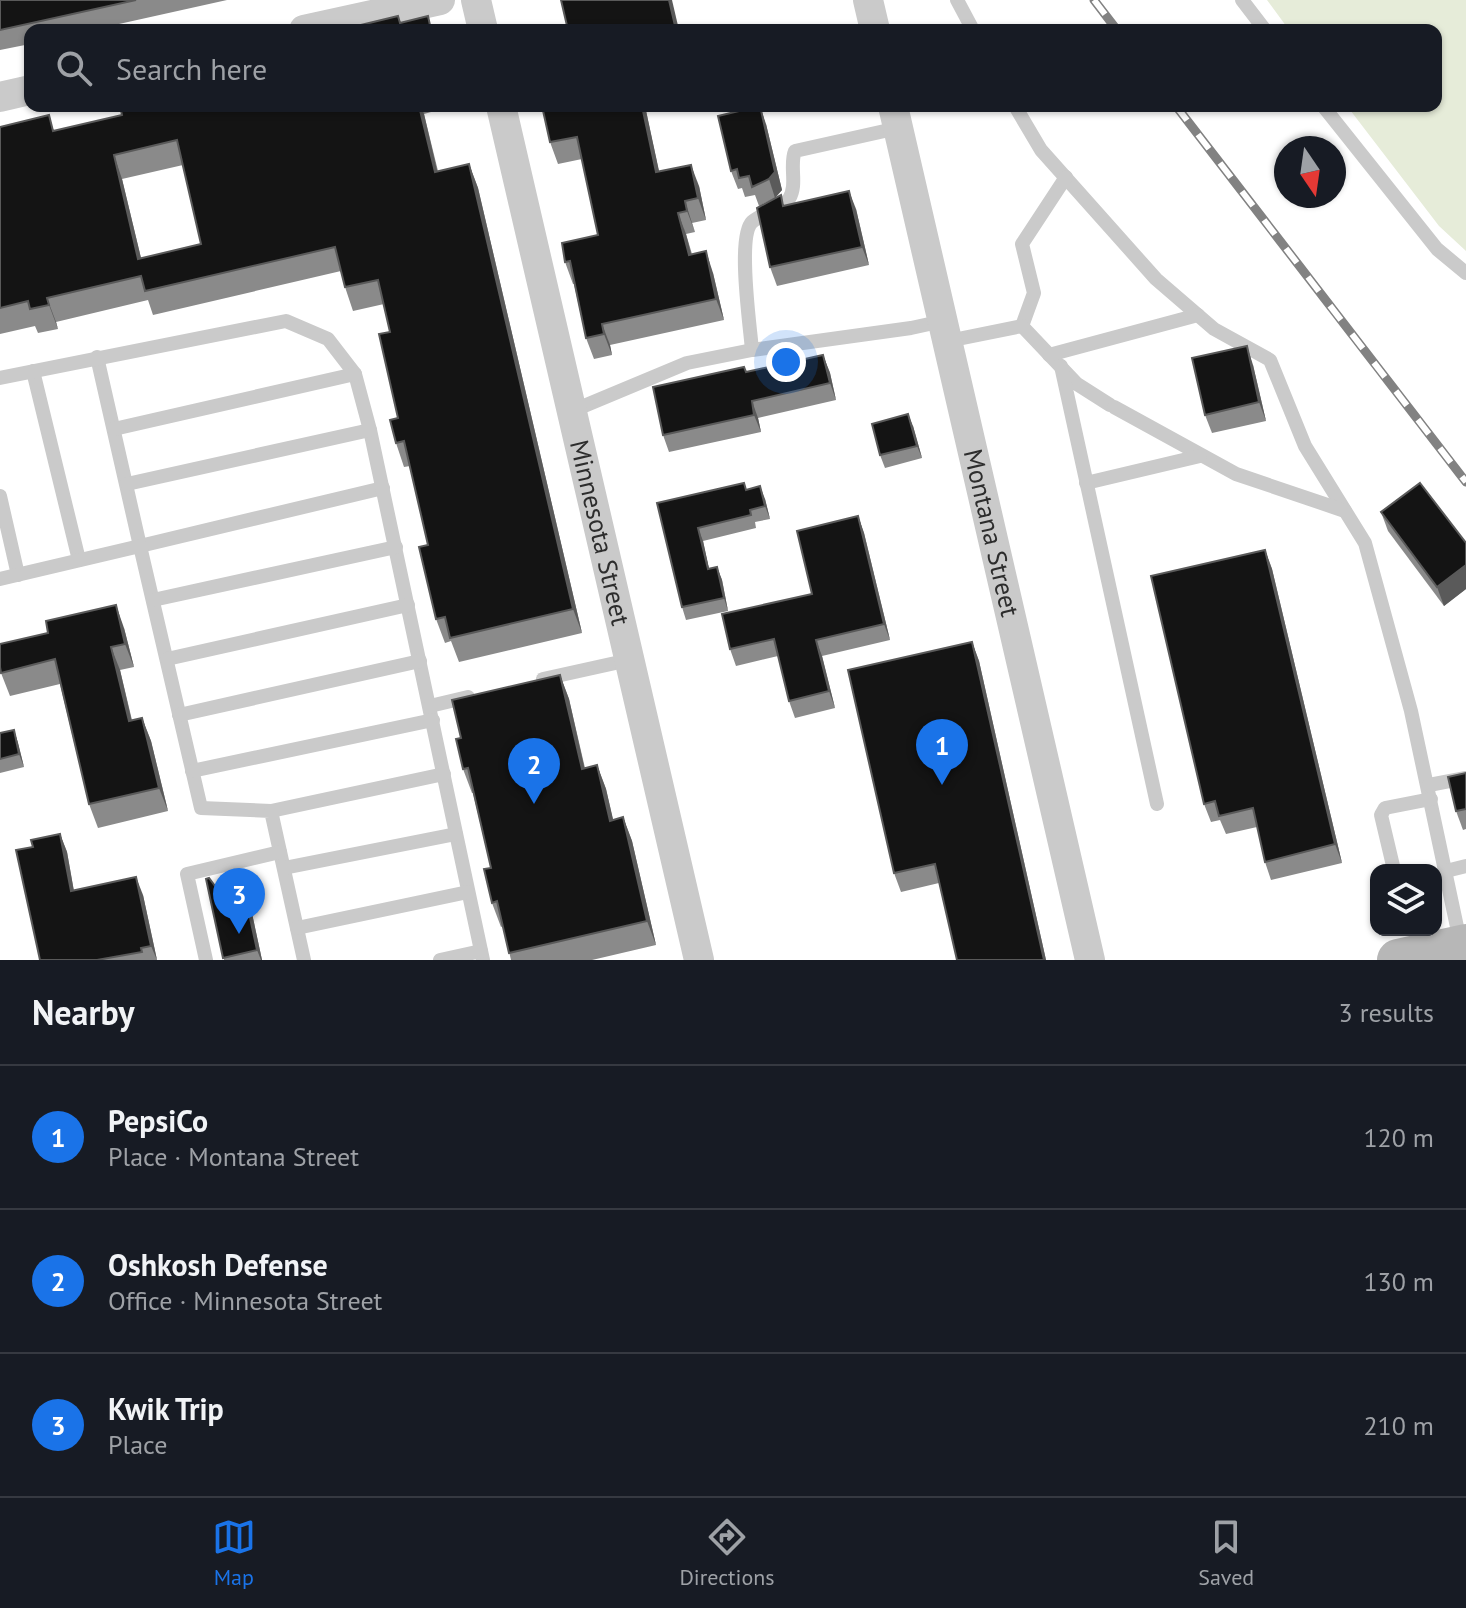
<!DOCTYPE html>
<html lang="en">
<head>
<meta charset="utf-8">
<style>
	body { margin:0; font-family:"PT Sans",sans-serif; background:#242831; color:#f1f3f6 }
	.controls { position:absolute; right:24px; bottom:24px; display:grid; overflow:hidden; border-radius:16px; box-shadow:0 2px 6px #0004 }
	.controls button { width:72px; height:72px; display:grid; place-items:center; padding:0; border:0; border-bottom:2px solid #363941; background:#171b24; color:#f1f3f6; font:40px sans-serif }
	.compass { position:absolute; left:1274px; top:136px; width:72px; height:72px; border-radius:50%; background:#171b24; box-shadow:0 2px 6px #0004; rotate:167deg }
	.you { position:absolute; left:786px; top:362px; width:28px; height:28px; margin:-20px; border:6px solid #fff; border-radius:50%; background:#1a73e8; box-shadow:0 0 0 12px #1a73e833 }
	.badge { display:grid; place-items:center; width:52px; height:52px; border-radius:50%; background:#1a73e8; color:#fff; font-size:26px; font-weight:700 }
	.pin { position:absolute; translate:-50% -66px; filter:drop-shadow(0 2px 4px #0008) }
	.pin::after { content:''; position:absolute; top:42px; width:28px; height:24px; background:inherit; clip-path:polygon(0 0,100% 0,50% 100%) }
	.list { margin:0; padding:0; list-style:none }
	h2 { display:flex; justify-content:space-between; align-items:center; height:104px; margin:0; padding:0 32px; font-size:34px }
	h2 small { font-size:26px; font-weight:400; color:#9ea1a6 }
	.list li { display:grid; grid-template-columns:52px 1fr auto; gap:24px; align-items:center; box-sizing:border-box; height:144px; padding:0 32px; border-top:2px solid #363941 }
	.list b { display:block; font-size:30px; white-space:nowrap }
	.list p { margin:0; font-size:26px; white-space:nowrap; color:#9ea1a6 }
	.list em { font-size:26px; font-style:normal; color:#9ea1a6 }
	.icon { flex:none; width:44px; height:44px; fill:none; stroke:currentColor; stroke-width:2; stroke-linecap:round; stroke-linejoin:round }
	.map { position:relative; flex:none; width:1466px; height:960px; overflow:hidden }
	.search { position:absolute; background:#171b24; box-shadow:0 2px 6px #0004; left:24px; right:24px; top:24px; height:88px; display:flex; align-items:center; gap:20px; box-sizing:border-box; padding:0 28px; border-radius:16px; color:#9ea1a6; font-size:30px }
	.sheet { height:536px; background:#171b24 }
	nav { display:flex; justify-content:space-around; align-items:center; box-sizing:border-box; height:112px; border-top:2px solid #363941; background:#171b24; font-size:22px; color:#9ea1a6 }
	nav a { display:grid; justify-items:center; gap:4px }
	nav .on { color:#1a73e8 }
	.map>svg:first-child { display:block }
	.green { fill:#e6ecd9 }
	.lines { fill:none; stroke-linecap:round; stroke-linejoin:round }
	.service { stroke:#cacaca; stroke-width:14 }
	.minor { stroke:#cacaca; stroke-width:30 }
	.secondary { stroke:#b7b7b7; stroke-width:42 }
	.rail-casing { stroke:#828282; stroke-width:9 }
	.rail { stroke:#fff; stroke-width:6; stroke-dasharray:18; stroke-linecap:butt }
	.wall { fill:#8a8a8a; fill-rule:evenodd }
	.shaded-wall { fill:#5a5a5a }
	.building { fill:#141414; stroke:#5a5a5a; stroke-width:2; fill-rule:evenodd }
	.labels { text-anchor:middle; stroke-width:8; stroke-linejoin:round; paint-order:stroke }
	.street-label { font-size:26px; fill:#2d2d2d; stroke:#fff }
</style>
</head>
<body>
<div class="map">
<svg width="1466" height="960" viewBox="0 0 1466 960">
	<rect width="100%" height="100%" fill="#fff"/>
	<path class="green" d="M1267 0H1466V251L1439 226 1347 106H1436V30H1289Z"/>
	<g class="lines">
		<g class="service">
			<path d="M957 0 973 30"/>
			<path d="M1242 0 1265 30"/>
			<path d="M1015 106 1041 150 1156 279 1214 329 1270 360 1305 446 1365 543 1411 711 1460 941"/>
			<path d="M1323 106 1437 249 1466 273"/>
			<path d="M1022 326 1034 293 1022 244 1066 177"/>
			<path d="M948 341 1022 326 1077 384 1110 405"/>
			<path d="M752 350C750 325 737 237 752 222 762 213 780 210 789 199 798 185 789 165 795 151L898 128"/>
			<path d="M1049 355 1198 315"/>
			<path d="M97 357 140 546 383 488"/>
			<path d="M1061 366 1157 804"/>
			<path d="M33 371 79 560"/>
			<path d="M0 378 286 321 328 339 355 374 370 430 483 960"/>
			<path d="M1114 407 1236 474 1345 511"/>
			<path d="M572 411 687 363 752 350 911 328 943 321"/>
			<path d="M114 429 355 374"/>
			<path d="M1086 483 1200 456"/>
			<path d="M127 484 370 430"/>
			<path d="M0 496 18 575"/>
			<path d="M0 579 140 546 201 808 271 811 304 960"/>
			<path d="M153 600 396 547"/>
			<path d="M167 659 408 605"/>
			<path d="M543 679 629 660"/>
			<path d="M430 706 468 697"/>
			<path d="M179 715 420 661"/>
			<path d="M192 771 433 720"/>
			<path d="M1429 785 1466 778"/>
			<path d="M271 811 444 774"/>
			<path d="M284 868 456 834"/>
			<path d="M1394 870 1381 815 1385 808 1431 799"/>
			<path d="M1446 871 1466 866"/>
			<path d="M297 928 468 892"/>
			<path d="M206 960 187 874 280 852"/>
			<path d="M440 960 481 951"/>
		</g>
		<g class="minor">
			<path d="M476 0 483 30"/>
			<path d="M868 0 875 30"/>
			<path d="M304 30 440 0"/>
			<path d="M0 97 30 90"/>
			<path id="s1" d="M501 106 699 960"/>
			<path id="s2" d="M893 106 1090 960"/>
		</g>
		<path class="secondary" d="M1398 960 1466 945"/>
		<defs>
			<g id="rail">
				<path d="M1094 0 1117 30"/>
				<path d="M1176 106 1466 482"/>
			</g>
		</defs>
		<use href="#rail" class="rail-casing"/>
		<use href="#rail" class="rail"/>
	</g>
	<g class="wall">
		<path d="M0 0H227L92 30H30V44L0 50Z"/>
		<path d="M120 106H452L424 114 438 171 469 164 478 188 582 633 459 662 451 641 445 643 436 619 428 545 410 466 404 467 396 443 398 418 390 332 384 304 353 311 345 287 341 271 153 315 148 300 56 322 58 329 38 333 35 326 0 334V127L55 131 122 115ZM183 165 201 244 141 258 122 179Z"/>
		<path d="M542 106H645L659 172 699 186 706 220 692 223 695 232 686 234 692 254 713 273 724 320 610 345 612 355 594 359 586 338 574 284H573L565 262 598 235 582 159 558 164 550 142Z"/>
		<path d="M766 124 782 190 775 198 759 206 755 195 745 197 742 188 738 189 731 171Z"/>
		<path d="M784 205 856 209 869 265 777 286 770 267Z"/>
		<path d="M823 355 830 373 836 400 758 418 761 432 669 452 663 435 746 372Z"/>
		<path d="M1253 365 1266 421 1212 433 1205 415Z"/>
		<path d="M913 426 922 458 885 468 880 455Z"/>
		<path d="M744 483 746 490 765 499 770 519 755 522 756 528 703 541 709 569 717 567 722 580 728 611 686 620 682 607 657 503Z"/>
		<path d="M1381 512 1466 543V589L1444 606 1388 531Z"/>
		<path d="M858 516 864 533 890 640 822 656 835 708 795 718 789 701 778 656 736 666 730 649 812 594Z"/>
		<path d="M1265 550 1272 569 1342 863 1271 880 1265 862 1257 827 1226 834 1220 820 1211 822 1204 804Z"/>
		<path d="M124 628 134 667 120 670 132 720 142 718 151 741 168 811 98 828 89 804 60 684 10 696 1 673Z"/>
		<path d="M972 642 979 661 1046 960H957L939 883 901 892 894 873Z"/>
		<path d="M560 675 569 699 585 768 597 765 606 789 613 820 623 817 632 841 656 945 592 960H511L503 926 501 927 492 903 491 868 473 793H472L463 769 461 738Z"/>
		<path d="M14 730 18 743 24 767 0 773V733Z"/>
		<path d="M1466 773V829L1463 830 1456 811Z"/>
		<path d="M60 834 67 852 74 891 143 895 157 960H40L33 847Z"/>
		<path d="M240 872 247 890 262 960H224L206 879 215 886H222Z"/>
	</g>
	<g class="shaded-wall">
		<path d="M669 0H672L679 30H676Z"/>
		<path d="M419 106H421L424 114 443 196 435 172Z"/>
		<path d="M642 106H645L664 194 656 172Z"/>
		<path d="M760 106 766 124 782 190 775 198 769 179Z"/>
		<path d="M114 155 122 179 147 283 138 259Z"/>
		<path d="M469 164 478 188 582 633 573 609Z"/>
		<path d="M691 165 699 186 706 220 698 198Z"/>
		<path d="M849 191 856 209 869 265 862 247Z"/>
		<path d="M685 201 692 223 695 232 687 211Z"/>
		<path d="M678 213 686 234 697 277 689 255Z"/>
		<path d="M706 251 713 273 724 320 716 299Z"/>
		<path d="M47 298 56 322 58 329 49 305Z"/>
		<path d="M602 324 610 345 612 355 604 334Z"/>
		<path d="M1247 346 1253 365 1266 421 1259 402Z"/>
		<path d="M823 355 830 373 836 400 830 383Z"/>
		<path d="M752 401 758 418 761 432 754 415Z"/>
		<path d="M908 414 913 426 922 458 917 446Z"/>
		<path d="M760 486 765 499 770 519 765 506Z"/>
		<path d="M858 516 864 533 890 640 884 624Z"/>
		<path d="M698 528 703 541 712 582 708 569Z"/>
		<path d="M1265 550 1272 569 1342 863 1335 844Z"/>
		<path d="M1466 565V589L1444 606 1437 587Z"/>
		<path d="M717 567 722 580 728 611 724 598Z"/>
		<path d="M116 605 124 628 134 667 125 644Z"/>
		<path d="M816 640 822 656 835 708 829 691Z"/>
		<path d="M972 642 979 661 1046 960H1044Z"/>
		<path d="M111 647 120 670 137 744 129 721Z"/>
		<path d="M560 675 569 699 590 793 582 769Z"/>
		<path d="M142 718 151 741 168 811 159 788Z"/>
		<path d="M14 730 18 743 24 767 19 754Z"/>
		<path d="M597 765 606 789 619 845 610 821Z"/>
		<path d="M623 817 632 841 656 945 647 921Z"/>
		<path d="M60 834 67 852 77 909 71 891Z"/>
		<path d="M240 872 247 890 262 960H261L257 950Z"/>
		<path d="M136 877 143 895 157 960 151 946Z"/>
	</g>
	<g class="building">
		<path d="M0 0H136L0 30Z"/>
		<path d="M561 0H669L676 30H568Z"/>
		<path d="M398 16 400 23 428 16 431 30H363L361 25Z"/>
		<path d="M120 106H419L435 172 469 164 573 609 450 638 445 617 436 619 419 547 428 545 404 441 396 443 390 420 398 418 379 334 390 332 378 280 345 287 335 247 145 291 141 276 47 298 49 305 30 309 28 301 0 308V127L49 115 53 131 122 115ZM177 140 201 244 138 259 114 155Z"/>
		<path d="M542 106H642L656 172 691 165 698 198 685 201 687 211 678 213 689 255 706 251 716 299 602 324 604 334 586 338 570 261 565 262 562 243 598 235 577 137 550 142Z"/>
		<path d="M760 106 775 172 769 179 752 187 749 176 739 178 737 169 731 171 718 116Z"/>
		<path d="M849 191 862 247 770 267 757 208 781 195 783 206Z"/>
		<path d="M1247 346 1259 402 1205 415 1192 358Z"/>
		<path d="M823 355 830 383 752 401 754 415 663 435 653 387 744 367 746 372Z"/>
		<path d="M908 414 917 446 880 455 872 424Z"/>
		<path d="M744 483 746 490 760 486 765 506 750 510 751 515 698 528 708 569 717 567 724 598 682 607 657 503Z"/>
		<path d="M1420 483 1466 543V565L1437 587 1381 512Z"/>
		<path d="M858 516 884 624 816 640 829 691 789 701 774 639 730 649 722 614 812 594 797 531Z"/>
		<path d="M1265 550 1335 844 1265 862 1253 808 1219 816 1215 801 1204 804 1151 576Z"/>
		<path d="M116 605 125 644 111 647 129 721 142 718 159 788 89 804 55 659 1 673 0 667V644L48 633 46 621Z"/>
		<path d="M972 642 1044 960H957L935 864 894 873 848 670Z"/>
		<path d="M560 675 582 769 597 765 610 821 623 817 647 921 509 953 497 901 492 903 484 869 491 868 468 768 463 769 456 739 461 738 452 700Z"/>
		<path d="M14 730 19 754 0 759V733Z"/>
		<path d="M1466 773V809L1456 811 1448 777Z"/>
		<path d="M60 834 71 891 136 877 151 946 141 948 142 952 97 960H40L16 850 33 847 31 840Z"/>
		<path d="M240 872 257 950 223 958 206 879 209 878 215 886H222L228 880 229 874Z"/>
	</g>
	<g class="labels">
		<g class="street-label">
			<text dy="9" stroke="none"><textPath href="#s1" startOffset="438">Minnesota Street</textPath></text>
			<text dy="9" stroke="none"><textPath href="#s2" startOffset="438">Montana Street</textPath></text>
		</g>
	</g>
</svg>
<div class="controls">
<button><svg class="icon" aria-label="layers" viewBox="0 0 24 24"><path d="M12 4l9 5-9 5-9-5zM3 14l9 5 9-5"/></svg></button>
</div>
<svg class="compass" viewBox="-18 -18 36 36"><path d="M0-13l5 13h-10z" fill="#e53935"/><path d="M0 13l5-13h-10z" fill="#9ea1a6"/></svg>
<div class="you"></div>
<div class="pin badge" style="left:942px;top:785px">1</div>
<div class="pin badge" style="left:534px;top:804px">2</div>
<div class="pin badge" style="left:239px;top:934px">3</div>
<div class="search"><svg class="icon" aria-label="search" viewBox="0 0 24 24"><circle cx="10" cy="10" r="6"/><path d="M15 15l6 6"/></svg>Search here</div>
</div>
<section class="sheet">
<h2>Nearby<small>3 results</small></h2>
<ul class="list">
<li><span class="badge">1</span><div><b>PepsiCo</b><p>Place · Montana Street</p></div><em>120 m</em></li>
<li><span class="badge">2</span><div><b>Oshkosh Defense</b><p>Office · Minnesota Street</p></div><em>130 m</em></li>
<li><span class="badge">3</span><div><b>Kwik Trip</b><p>Place</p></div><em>210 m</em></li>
</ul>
</section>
<nav>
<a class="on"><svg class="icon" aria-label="map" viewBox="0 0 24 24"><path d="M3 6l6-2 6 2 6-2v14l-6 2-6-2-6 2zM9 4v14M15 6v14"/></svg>Map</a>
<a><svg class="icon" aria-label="directions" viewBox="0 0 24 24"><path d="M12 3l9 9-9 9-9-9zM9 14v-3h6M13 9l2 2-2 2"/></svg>Directions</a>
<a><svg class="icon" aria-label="saved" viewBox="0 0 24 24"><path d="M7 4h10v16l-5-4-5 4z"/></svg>Saved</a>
</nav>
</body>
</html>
